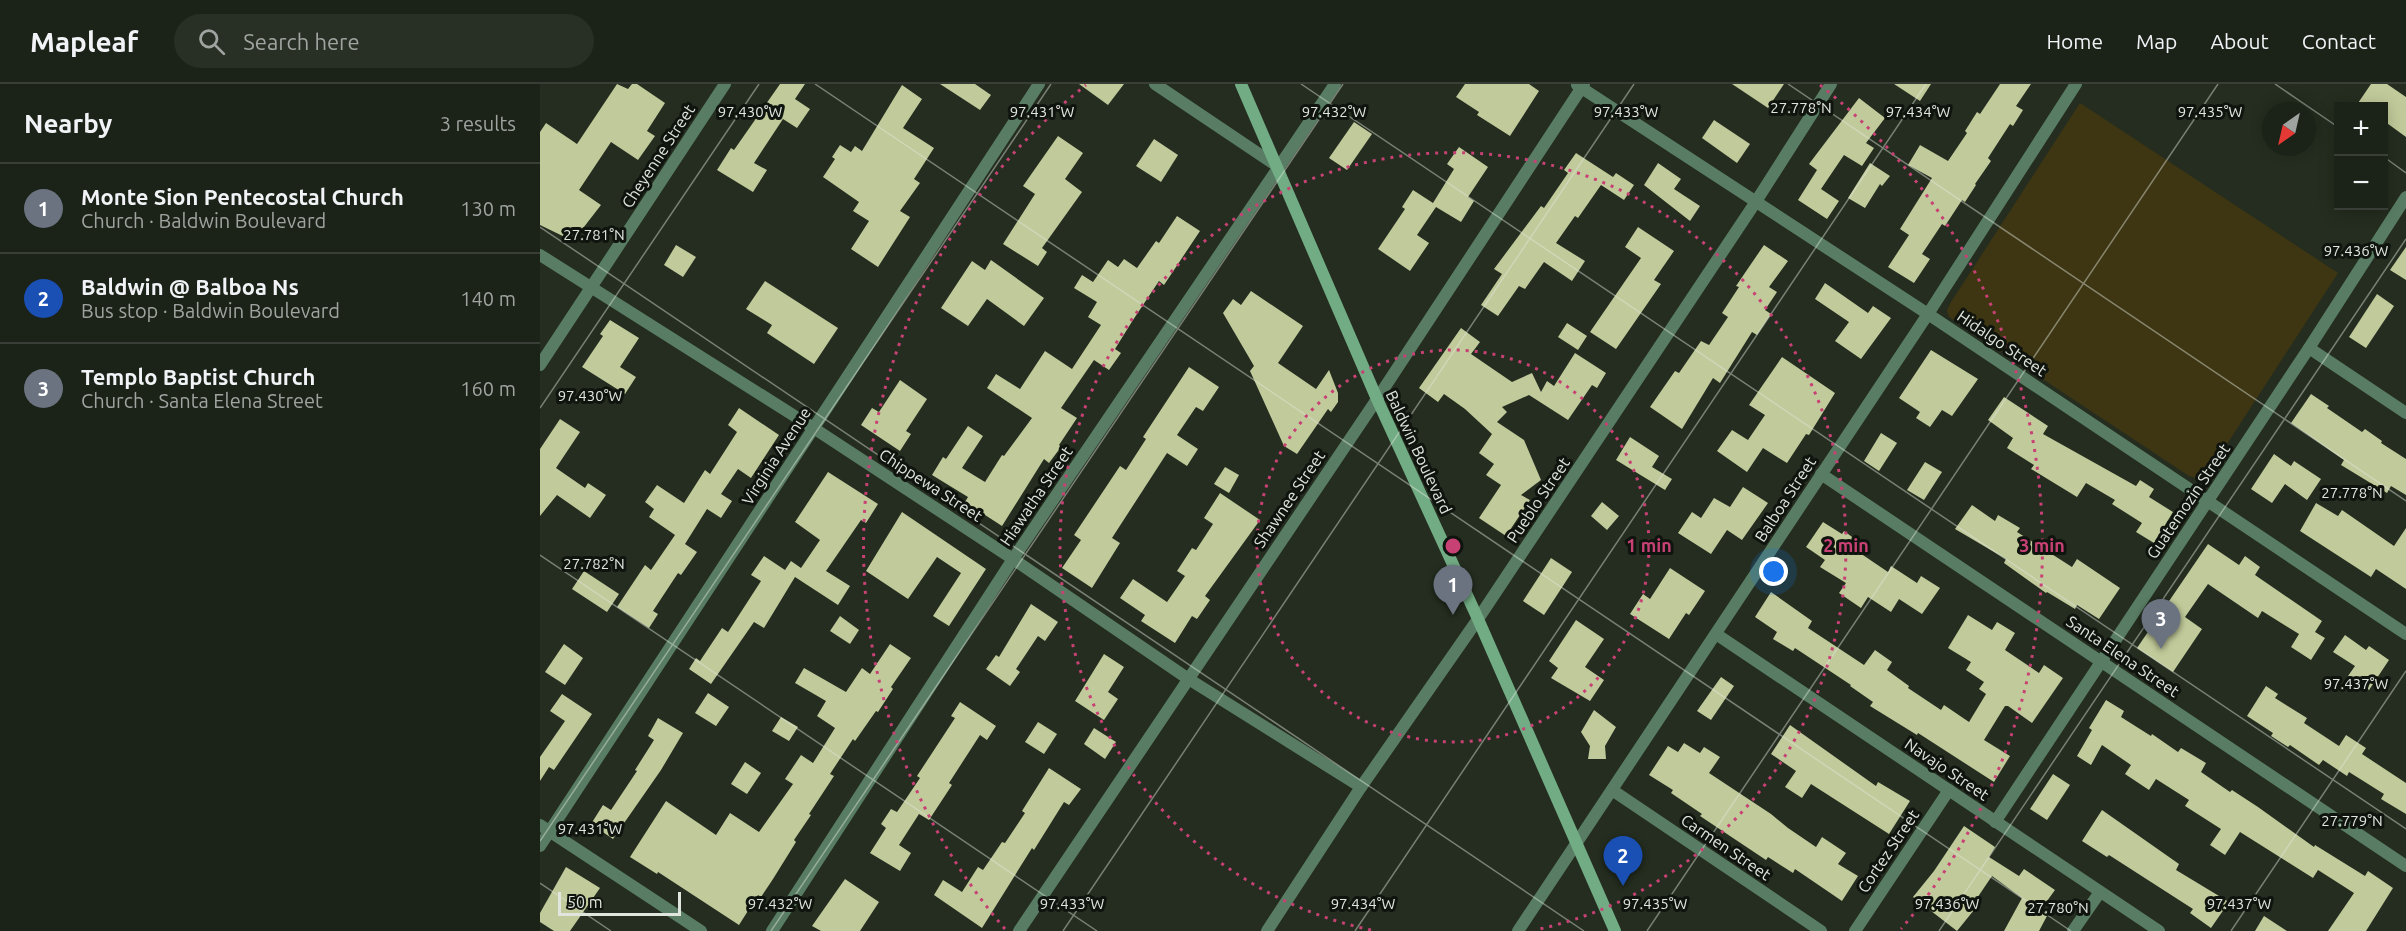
<!DOCTYPE html>
<html lang="en">
<head>
<meta charset="utf-8">
<style>
	body { margin:0; font-family:Ubuntu,sans-serif; background:#282f24; color:#f1f3f6 }
	.controls { position:absolute; right:18px; top:18px; display:grid; overflow:hidden; border-radius:0px; box-shadow:0 3px 15px #0003 }
	.controls button { width:54px; height:54px; display:grid; place-items:center; padding:0; border:0; border-bottom:2px solid #393f36; background:#1b2217; color:#f1f3f6; font:30px sans-serif }
	.compass { position:absolute; left:1722px; top:18px; width:54px; height:54px; border-radius:50%; background:#1b2217; box-shadow:0 3px 15px #0003; rotate:214deg }
	.scale { position:absolute; left:18px; bottom:15px; width:123px; box-sizing:border-box; padding-left:6px; border:3px solid #e0e6dd; border-top:0; font-size:16px; line-height:21px; white-space:nowrap; color:#e0e6dd; -webkit-text-stroke:4px #10140e; paint-order:stroke }
	.you { position:absolute; left:1234px; top:488px; width:21px; height:21px; margin:-15px; border:4px solid #fff; border-radius:50%; background:#1a73e8; box-shadow:0 0 0 9px #1a73e833 }
	.badge { display:grid; place-items:center; width:39px; height:39px; border-radius:50%; background:#0b8043; color:#fff; font-size:20px; font-weight:700 }
	.pin { position:absolute; translate:-50% -50px; filter:drop-shadow(0 2px 3px #0008) }
	.pin::after { content:''; position:absolute; top:32px; width:21px; height:18px; background:inherit; clip-path:polygon(0 0,100% 0,50% 100%) }
	.list { margin:0; padding:0; list-style:none }
	h2 { display:flex; justify-content:space-between; align-items:center; height:78px; margin:0; padding:0 24px; font-size:26px }
	h2 small { font-size:20px; font-weight:400; color:#a0a4a1 }
	.list li { display:grid; grid-template-columns:39px 1fr auto; gap:18px; align-items:center; box-sizing:border-box; height:90px; padding:0 24px; border-top:2px solid #393f36 }
	.list b { display:block; font-size:22px; white-space:nowrap }
	.list p { margin:0; font-size:20px; white-space:nowrap; color:#a0a4a1 }
	.list em { font-size:20px; font-style:normal; color:#a0a4a1 }
	.icon { flex:none; width:33px; height:33px; fill:none; stroke:currentColor; stroke-width:2; stroke-linecap:round; stroke-linejoin:round }
	.map { position:relative; flex:none; width:1866px; height:847px; overflow:hidden }
	header { display:flex; align-items:center; gap:36px; box-sizing:border-box; height:84px; padding:0 30px; background:#1b2217; border-bottom:2px solid #393f36 }
	header strong { font-size:28px }
	nav { display:flex; gap:33px; margin-inline-start:auto; font-size:21px }
	.search { width:420px; height:54px; background:#282f24; display:flex; align-items:center; gap:15px; box-sizing:border-box; padding:0 21px; border-radius:33px; color:#a0a4a1; font-size:22px }
	main { display:flex }
	aside { flex:1; background:#1b2217 }
	.map>svg:first-child { display:block }
	.green { fill:#3e3612 }
	.building { fill:#c1ca9a }
	.lines { fill:none; stroke-linecap:round; stroke-linejoin:round }
	.minor { stroke:#597d64; stroke-width:12 }
	.secondary { stroke:#72ac84; stroke-width:12 }
	.ticks { fill:none; stroke:#e0e6dd; stroke-width:1.5; stroke-opacity:0.45 }
	.ring { fill:none; stroke:#c84175; stroke-width:3; stroke-dasharray:3 6 }
	.labels { text-anchor:middle; stroke-width:6; stroke-linejoin:round; paint-order:stroke }
	.street-label { font-size:16px; fill:#e0e6dd; stroke:#10140e }
	.ticks-label { font-size:15px; text-anchor:middle; fill:#e0e6dd; stroke:#10140e; stroke-width:6; stroke-linejoin:round; paint-order:stroke }
	.centre { fill:#c84175; stroke:#10140e; stroke-width:3 }
	.ring-label { font-size:18px; text-anchor:middle; font-weight:bold; fill:#c84175; stroke:#10140e; stroke-width:6; stroke-linejoin:round; paint-order:stroke }
</style>
</head>
<body>
<header>
<strong>Mapleaf</strong>
<div class="search"><svg class="icon" aria-label="search" viewBox="0 0 24 24"><circle cx="10" cy="10" r="6"/><path d="M15 15l6 6"/></svg>Search here</div>
<nav><a>Home</a><a>Map</a><a>About</a><a>Contact</a></nav>
</header>
<main>
<aside>
<h2>Nearby<small>3 results</small></h2>
<ul class="list">
<li><span class="badge" style="background:#6b7280">1</span><div><b>Monte Sion Pentecostal Church</b><p>Church · Baldwin Boulevard</p></div><em>130 m</em></li>
<li><span class="badge" style="background:#1a4fb4">2</span><div><b>Baldwin @ Balboa Ns</b><p>Bus stop · Baldwin Boulevard</p></div><em>140 m</em></li>
<li><span class="badge" style="background:#6b7280">3</span><div><b>Templo Baptist Church</b><p>Church · Santa Elena Street</p></div><em>160 m</em></li>
</ul>
</aside>
<div class="map">
<svg width="1866" height="847" viewBox="0 0 1866 847">
	<rect width="100%" height="100%" fill="#242d1f"/>
	<path class="green" d="M1540 19 1798 189 1665 394 1658 395 1649 392 1409 233 1407 226 1411 218Z"/>
	<g class="building">
		<path d="M77 0 88 5 92 0H97L125 19 107 47 115 52 98 76 71 58 39 106 61 121 33 157 0 141V48L6 39 37 60Z"/>
		<path d="M240 0H265L255 15 270 25 257 44 243 35 214 79 227 86 213 108 177 86 191 64 194 66Z"/>
		<path d="M400 0H435L451 11 440 26Z"/>
		<path d="M539 0H584L568 21Z"/>
		<path d="M925 0H989L999 7 970 52 937 31 939 28 916 13Z"/>
		<path d="M1192 0H1244L1228 24Z"/>
		<path d="M1354 0H1391L1380 17Z"/>
		<path d="M1460 0H1491L1476 22 1483 26 1473 42 1470 40 1448 74 1451 77 1435 100 1436 101 1425 118 1422 116 1405 142 1402 140 1382 170 1390 175 1374 199 1348 183 1369 151 1360 145 1392 94 1368 81 1380 61 1408 77 1427 49 1425 47 1437 28 1440 30Z"/>
		<path d="M1831 0H1847L1866 13V53L1844 37V22H1816Z"/>
		<path d="M362 1 382 15 363 44 394 64 374 95 380 99 360 127 370 133 338 183 311 165 329 137 313 127 319 118 283 93 295 75 292 73 300 61 311 68 315 62 322 67Z"/>
		<path d="M1319 14 1345 34 1326 59 1334 64 1322 82 1304 71 1281 105 1299 117 1287 135 1258 116 1277 86 1269 80Z"/>
		<path d="M1174 36 1210 60 1197 79 1162 54Z"/>
		<path d="M814 38 832 50 807 86 789 74Z"/>
		<path d="M518 52 543 69 525 95 542 108 502 164 507 168 498 182 463 160 495 110 483 102Z"/>
		<path d="M614 55 638 71 621 98 596 82Z"/>
		<path d="M919 63 948 83 928 113 934 117 921 138 896 123 877 151 889 159 870 187 838 165 865 125 862 123 873 106 893 119 914 85 907 80Z"/>
		<path d="M1036 69 1073 93 1076 89 1094 101 1084 116 1061 101 1038 134 1035 132 1016 159 1045 177 1032 197 1004 178 985 205 979 202 958 232 941 221 962 190 954 185 1001 122 1004 124 1028 89 1024 86Z"/>
		<path d="M1118 79 1141 95 1134 105 1160 122 1150 137 1104 101Z"/>
		<path d="M1330 79 1350 92 1342 102 1340 100 1325 124 1308 114Z"/>
		<path d="M637 132 660 147 624 201 619 197 593 236 575 265 581 269 569 286 554 276 521 324 537 334 519 361 521 363 509 379 504 375 462 442 425 418 428 413 392 391 403 373 406 375 428 342 443 352 422 384 445 398 462 371 464 372 492 334 447 304 456 290 480 305 505 267 532 285 561 241 548 233 557 218 534 204 542 191 553 198 568 176 578 183 584 175 597 184 616 157 619 159Z"/>
		<path d="M1098 143 1134 167 1114 196 1121 200 1076 265 1050 248 1101 174 1085 163Z"/>
		<path d="M136 161 156 173 143 193 124 181Z"/>
		<path d="M1224 161 1248 177 1229 203 1237 208 1225 226 1231 230 1217 251 1212 248 1180 299 1173 294 1142 345 1110 323 1135 287 1139 289 1161 257 1169 261 1188 233 1182 229 1199 203 1196 202Z"/>
		<path d="M1866 163V196L1850 186Z"/>
		<path d="M451 176 504 214 484 242 447 215 428 242 401 224 432 177 445 186Z"/>
		<path d="M225 197 298 244 274 280 227 249 232 241 206 225Z"/>
		<path d="M1285 199 1328 229 1333 222 1351 234 1321 275 1295 257 1309 238 1275 215Z"/>
		<path d="M711 207 763 242 738 279 776 305 789 286 798 309V318L791 328 788 325 757 370 744 362 710 287 714 282 683 229 693 215 701 221Z"/>
		<path d="M1837 210 1854 222 1826 264 1809 253Z"/>
		<path d="M70 236 99 254 80 283 96 293 85 310 42 283 63 252 60 250Z"/>
		<path d="M1027 239 1047 252 1038 266 1018 253Z"/>
		<path d="M921 244 940 258 931 270 972 298 992 289 1001 308 1007 297 1014 302 1035 269 1066 289 1057 304 1052 301 1028 336 989 311 962 323 967 328 957 338 984 356 1001 396 981 411 990 416 966 452 939 434 961 401 946 391 954 380 939 369 952 350 925 325 904 310 898 318 879 304Z"/>
		<path d="M1391 266 1438 295 1412 332 1402 326 1390 343 1376 334 1380 328 1359 314Z"/>
		<path d="M1242 273 1295 309 1269 351 1266 350 1247 379 1223 364 1207 388 1177 367 1192 346 1208 356 1225 331 1209 321Z"/>
		<path d="M649 283 679 303 663 327 656 323 637 351 658 365 647 382 627 369 572 454 580 459 552 504 522 484 541 456 534 451 580 382 586 386 606 355 603 353Z"/>
		<path d="M360 296 387 315 366 347 371 350 360 367 321 341 332 324 339 328Z"/>
		<path d="M1771 310 1789 322 1787 324 1822 348 1825 345 1842 357 1841 359 1866 375V411L1851 402 1847 409 1801 381 1804 376 1751 339Z"/>
		<path d="M1464 313 1508 342 1503 350 1596 402 1600 396 1614 405 1609 413 1633 428 1614 459 1596 448 1602 439 1572 420 1575 416 1546 399 1537 413 1491 385 1494 381 1467 364 1473 354 1448 336Z"/>
		<path d="M199 324 239 351 211 394 198 385 181 410 192 417 181 434 167 425 145 460 157 468 141 491 138 489 113 527 118 530 109 544 77 523 105 481 111 486 135 451 109 433 114 425 105 418 117 401 144 419 165 386 170 390 197 348 188 341Z"/>
		<path d="M20 335 40 348 16 384 45 404 48 399 66 411 50 434 17 411 0 432V365Z"/>
		<path d="M1341 349 1357 359 1339 387 1324 377Z"/>
		<path d="M1090 353 1119 372 1112 383 1132 395 1125 406 1076 376Z"/>
		<path d="M1734 370 1751 382 1754 377 1781 395 1767 416 1745 400 1732 419 1711 405Z"/>
		<path d="M1385 378 1402 388 1384 416 1367 406Z"/>
		<path d="M685 383 699 391 689 409 674 400Z"/>
		<path d="M288 388 338 420 326 439 321 436 286 487 310 502 298 521 255 493 224 544 214 538 171 600 149 585 156 574 160 577 182 544 188 548 221 497 211 491 224 472 245 486 251 477 261 484 280 456 255 438Z"/>
		<path d="M1203 403 1228 419 1202 456 1187 446 1171 470 1138 449 1152 428 1161 434 1174 414 1190 423Z"/>
		<path d="M680 409 720 436 665 512 670 516 657 535 652 532 635 559 601 537 605 531 580 514 593 495 627 518 645 492 637 487 652 464 656 466 673 440 664 434Z"/>
		<path d="M1062 418 1079 432 1067 446 1051 432Z"/>
		<path d="M1776 419 1798 432 1802 426 1854 462 1866 444V505L1836 485 1831 493 1760 447Z"/>
		<path d="M1432 421 1455 437 1458 431 1480 444 1477 448 1532 483 1537 475 1580 504 1559 535 1537 521 1535 525 1507 508 1506 509 1464 479 1466 475 1415 445Z"/>
		<path d="M362 428 446 485 409 542 393 532 421 489 397 473 368 515 326 487Z"/>
		<path d="M1283 438 1302 450 1304 447 1319 458 1314 465 1348 488 1351 482 1377 499 1381 492 1400 504 1382 530 1359 515 1351 528 1328 513 1321 524 1299 509 1306 499 1280 483 1285 476 1266 463Z"/>
		<path d="M1668 460 1699 481 1705 472 1720 483 1715 491 1782 537 1775 548 1785 554 1771 576 1751 563 1759 550 1722 527 1718 534 1668 500 1645 533 1662 545 1633 588 1597 564Z"/>
		<path d="M1011 474 1032 488 1004 531 983 517Z"/>
		<path d="M1130 484 1165 507 1149 531 1146 529 1129 555 1090 530 1103 510 1110 515Z"/>
		<path d="M44 487 79 510 67 528 32 505Z"/>
		<path d="M1231 508 1272 537 1268 544 1324 581 1335 566 1352 578 1347 586 1369 602 1368 604 1401 626 1404 621 1429 638 1446 610 1439 605 1444 598 1426 586 1431 578 1408 564 1428 531 1452 546 1457 538 1475 549 1465 566 1499 589 1504 581 1523 594 1492 639 1468 622H1465L1444 656 1470 672 1454 698 1378 649 1377 651 1330 622 1333 618 1310 602 1311 601 1255 564 1253 567 1233 555 1237 548 1215 533Z"/>
		<path d="M491 520 518 538 505 557 498 552 476 585 480 588 470 602 446 585 456 571 459 573Z"/>
		<path d="M300 532 319 546 310 560 290 547Z"/>
		<path d="M1036 536 1064 555 1045 583 1064 596 1050 617 1011 594 1018 584 1009 577Z"/>
		<path d="M1805 551 1826 566 1829 562 1849 576 1829 606 1808 592 1815 582 1793 568Z"/>
		<path d="M24 560 43 574 25 601 5 588Z"/>
		<path d="M350 560 371 574 351 603 353 605 338 628 336 627 315 657 313 655 290 690 294 692 269 730 271 731 254 756 256 758 233 795 221 813 218 811 199 841 118 788 117 790 90 773 126 717 176 751 190 729 219 748 253 700 245 695 261 671 273 679 295 644 277 632 286 617 255 599 264 584 306 608 322 584 330 590Z"/>
		<path d="M564 570 584 583 568 608 578 615 564 636 535 617Z"/>
		<path d="M1181 593 1194 602 1171 636 1157 627Z"/>
		<path d="M1726 602 1738 610 1735 614 1767 634 1764 639 1799 662 1806 651 1826 664 1822 670 1866 699V730L1841 715 1844 710 1809 688 1807 692 1783 676 1779 681 1750 661 1748 663 1731 652 1733 649 1707 632Z"/>
		<path d="M168 609 189 623 176 642 155 629Z"/>
		<path d="M22 610 52 630 14 686 9 683 0 697V673L25 637 10 627Z"/>
		<path d="M1566 616 1584 627 1581 633 1611 652 1612 650 1638 668 1641 664 1666 679 1661 688 1690 708 1692 706 1718 723 1774 763 1775 761 1825 792 1828 787 1853 804 1826 847H1788L1814 809 1778 786 1773 794 1700 748 1685 771 1670 761 1681 745 1645 722 1649 716 1616 695 1609 706 1585 690 1591 681 1562 661 1551 681 1537 672 1552 646 1549 644Z"/>
		<path d="M420 618 456 642 447 656 440 651 409 699 412 701 389 736 379 730 359 761 371 769 360 787 330 769 346 744 341 740 351 725 357 728 380 694 377 692 415 634 411 632Z"/>
		<path d="M1054 626 1076 643 1065 662 1066 675H1048L1050 662 1041 648Z"/>
		<path d="M241 633 258 643 249 657 232 647Z"/>
		<path d="M118 634 143 649 121 686 73 755 51 740 63 721 71 726 97 687 95 686 114 656 108 652Z"/>
		<path d="M498 638 517 650 504 670 485 658Z"/>
		<path d="M1250 641 1336 702 1338 698 1370 717 1349 750 1271 700 1262 714 1245 703 1256 687 1231 670Z"/>
		<path d="M554 644 576 658 565 675 544 660Z"/>
		<path d="M1144 659 1160 669 1164 663 1180 673 1169 689 1231 730 1248 744 1276 763 1282 753 1306 769 1298 780 1318 792 1302 817 1255 785 1253 789 1228 773 1226 776 1160 732 1162 730 1131 709 1133 706 1109 691 1128 662 1138 668Z"/>
		<path d="M205 678 221 689 207 710 191 700Z"/>
		<path d="M509 684 541 705 529 721 524 718 494 766 492 764 442 844 394 811 403 796 422 808 438 783 443 786 462 758 465 759 485 729 482 727Z"/>
		<path d="M1513 690 1530 701 1507 736 1490 725Z"/>
		<path d="M1562 726 1639 780 1636 786 1689 818 1671 844 1650 829 1653 825 1569 771 1567 773 1542 757Z"/>
		<path d="M1424 742 1455 763 1449 773 1479 792 1484 785 1515 806 1499 828 1507 832 1499 847H1464L1482 814 1452 792 1431 823 1434 826 1417 847 1373 813 1394 787Z"/>
		<path d="M26 783 60 804 30 847H14L0 838V829Z"/>
		<path d="M305 795 339 818 320 847H281L272 842Z"/>
		<path d="M1724 832 1747 847H1715Z"/>
	</g>
	<g class="lines">
		<g class="minor">
			<path d="M615 0 737 82"/>
			<path d="M1037 1 1388 230 1866 550"/>
			<path d="M0 171 275 345 473 475 647 594 821 703"/>
			<path d="M1769 264 1866 329"/>
			<path d="M0 281 185 0"/>
			<path d="M1281 390 1866 782"/>
			<path d="M1176 550 1619 847"/>
			<path d="M1072 706 1281 847"/>
			<path d="M1455 738 1769 264 1866 113"/>
			<path d="M0 741 161 847"/>
			<path d="M0 762 499 0"/>
			<path d="M232 847 473 475 795 0"/>
			<path d="M479 847 837 315 1044 0"/>
			<path d="M727 847 821 703 938 535 1215 119 1291 0"/>
			<path d="M978 847 1388 230 1536 0"/>
			<path d="M1315 847 1409 706"/>
			<path d="M1533 847 1560 808"/>
		</g>
		<path class="secondary" d="M701 0 837 315 938 535 1075 847"/>
	</g>
	<path class="ticks" d="M275 0 1531 847M761 0 1866 745M1248 0 1866 417M1735 0 1798 43M1844 73 1866 89M0 143 1044 847M0 324 219 0M0 471 557 847M0 757 511 0M0 799 71 847M231 847 803 0M523 847 1094 0M815 847 1386 0M1107 847 1678 0M1399 847 1866 155M1691 847 1866 587"/>
	<g class="ring">
		<circle cx="913" cy="462" r="196"/>
		<path d="M831 846A393 393 0 1 1 995 846"/>
		<path d="M465 845A589 589 0 0 1 546 1M1280 1A589 589 0 0 1 1361 845"/>
	</g>
	<g class="labels">
		<g class="street-label">
			<text transform="translate(118 72) rotate(-57)" y="6">Cheyenne Street</text>
			<text transform="translate(1462 259) rotate(34)" y="6">Hidalgo Street</text>
			<text transform="translate(879 368) rotate(65)" y="6">Baldwin Boulevard</text>
			<text transform="translate(236 372) rotate(-57)" y="6">Virginia Avenue</text>
			<text transform="translate(391 401) rotate(33)" y="6">Chippewa Street</text>
			<text transform="translate(496 412) rotate(-56)" y="6">Hiawatha Street</text>
			<text transform="translate(749 415) rotate(-56)" y="6">Shawnee Street</text>
			<text transform="translate(1245 415) rotate(-57)" y="6">Balboa Street</text>
			<text transform="translate(998 416) rotate(-56)" y="6">Pueblo Street</text>
			<text transform="translate(1648 417) rotate(-56)" y="6">Guatemozin Street</text>
			<text transform="translate(1583 572) rotate(34)" y="6">Santa Elena Street</text>
			<text transform="translate(1407 685) rotate(34)" y="6">Navajo Street</text>
			<text transform="translate(1186 763) rotate(34)" y="6">Carmen Street</text>
			<text transform="translate(1348 767) rotate(-56)" y="6">Cortez Street</text>
		</g>
	</g>
	<g class="ticks-label">
		<text x="1261" y="29">27.778°N</text>
		<text x="210" y="33">97.430°W</text>
		<text x="502" y="33">97.431°W</text>
		<text x="794" y="33">97.432°W</text>
		<text x="1086" y="33">97.433°W</text>
		<text x="1378" y="33">97.434°W</text>
		<text x="1670" y="33">97.435°W</text>
		<text x="54" y="156">27.781°N</text>
		<text x="1816" y="172">97.436°W</text>
		<text x="50" y="317">97.430°W</text>
		<text x="1812" y="414">27.778°N</text>
		<text x="54" y="485">27.782°N</text>
		<text x="1816" y="605">97.437°W</text>
		<text x="1812" y="742">27.779°N</text>
		<text x="50" y="750">97.431°W</text>
		<text x="240" y="825">97.432°W</text>
		<text x="532" y="825">97.433°W</text>
		<text x="823" y="825">97.434°W</text>
		<text x="1115" y="825">97.435°W</text>
		<text x="1407" y="825">97.436°W</text>
		<text x="1699" y="825">97.437°W</text>
		<text x="1518" y="829">27.780°N</text>
	</g>
	<circle cx="913" cy="462" r="9" class="centre"/>
	<g class="ring-label">
		<text x="1109" y="468">1 min</text>
		<text x="1306" y="468">2 min</text>
		<text x="1502" y="468">3 min</text>
	</g>
</svg>
<div class="controls">
<button>+</button>
<button>−</button>
</div>
<svg class="compass" viewBox="-18 -18 36 36"><path d="M0-13l5 13h-10z" fill="#e53935"/><path d="M0 13l5-13h-10z" fill="#a0a4a1"/></svg>
<div class="scale">50 m</div>
<div class="you"></div>
<div class="pin badge" style="left:913px;top:531px;background:#6b7280">1</div>
<div class="pin badge" style="left:1083px;top:802px;background:#1a4fb4">2</div>
<div class="pin badge" style="left:1621px;top:565px;background:#6b7280">3</div>
</div>
</main>
</body>
</html>
